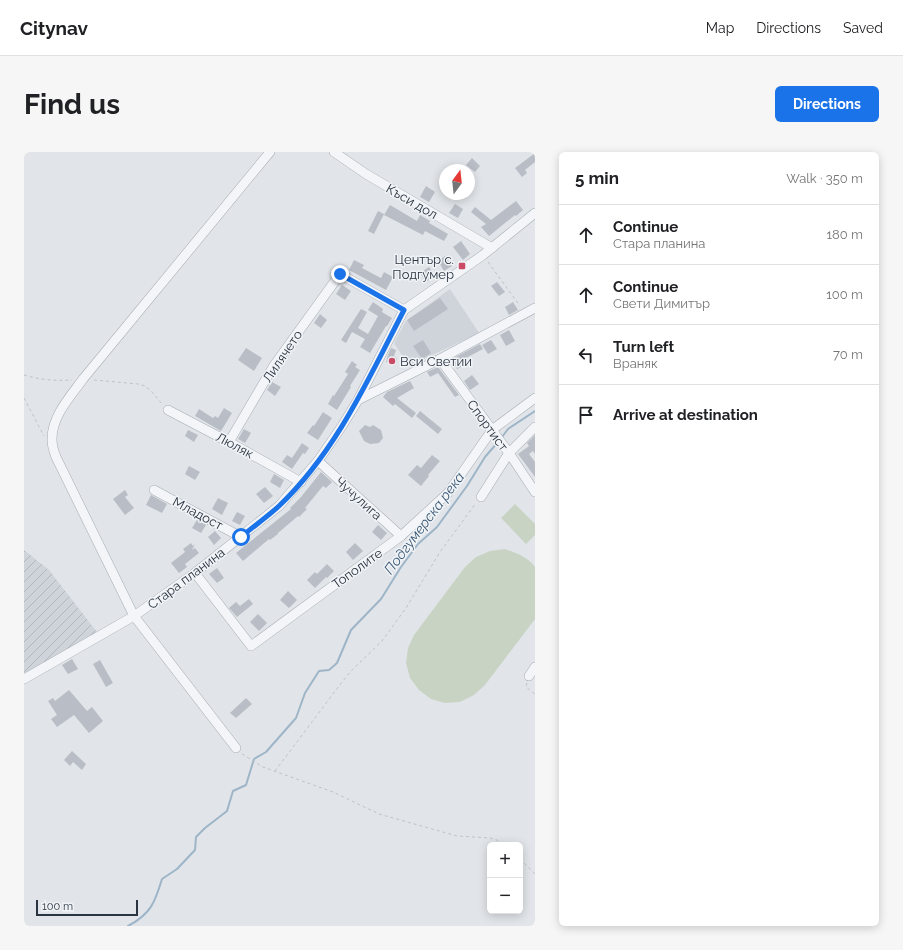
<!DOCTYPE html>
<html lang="en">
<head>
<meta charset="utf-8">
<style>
	body { margin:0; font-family:Raleway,sans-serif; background:#f6f6f6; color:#202124 }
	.controls { position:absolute; right:12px; bottom:12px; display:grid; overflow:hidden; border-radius:6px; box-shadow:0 2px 10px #0003 }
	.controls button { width:36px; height:36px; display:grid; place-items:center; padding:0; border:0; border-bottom:1px solid #e0e0e0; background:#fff; color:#202124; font:20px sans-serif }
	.compass { position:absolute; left:415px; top:12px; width:36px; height:36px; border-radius:50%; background:#fff; box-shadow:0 2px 10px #0003; rotate:15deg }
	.scale { position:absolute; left:12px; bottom:10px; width:102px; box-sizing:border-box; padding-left:4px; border:2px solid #2a3340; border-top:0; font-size:11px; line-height:14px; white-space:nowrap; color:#2a3340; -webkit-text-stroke:3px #f1f4f7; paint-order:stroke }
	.stop { position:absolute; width:12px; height:12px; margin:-9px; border:3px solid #1a73e8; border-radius:50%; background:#fff }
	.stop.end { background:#1a73e8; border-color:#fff; box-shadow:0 1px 4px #0008 }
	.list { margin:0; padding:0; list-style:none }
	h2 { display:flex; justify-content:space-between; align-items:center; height:52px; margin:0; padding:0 16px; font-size:17px }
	h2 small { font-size:13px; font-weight:400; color:#757577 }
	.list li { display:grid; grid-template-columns:26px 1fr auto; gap:12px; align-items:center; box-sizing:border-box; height:60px; padding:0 16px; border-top:1px solid #e0e0e0 }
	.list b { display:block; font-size:15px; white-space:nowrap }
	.list p { margin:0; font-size:13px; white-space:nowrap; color:#757577 }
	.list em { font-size:13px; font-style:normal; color:#757577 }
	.icon { flex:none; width:22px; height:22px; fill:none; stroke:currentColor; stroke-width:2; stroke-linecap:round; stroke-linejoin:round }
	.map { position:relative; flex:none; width:511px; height:774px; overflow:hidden; border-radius:6px }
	header { display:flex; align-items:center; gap:24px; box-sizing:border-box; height:56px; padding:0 20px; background:#fff; border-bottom:1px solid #e0e0e0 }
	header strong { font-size:19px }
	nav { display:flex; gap:22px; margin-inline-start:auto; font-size:14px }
	.intro { display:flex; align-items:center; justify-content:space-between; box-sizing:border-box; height:96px; padding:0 24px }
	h1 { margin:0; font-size:28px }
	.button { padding:10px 18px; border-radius:6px; background:#1a73e8; color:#fff; font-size:14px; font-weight:700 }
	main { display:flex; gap:24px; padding:0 24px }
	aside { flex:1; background:#fff; border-radius:6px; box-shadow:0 2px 10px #0003 }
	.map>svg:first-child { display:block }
	.built { fill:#cfd4db }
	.industrial { fill:url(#industrial-furrows) }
	.green { fill:#c8d3c3 }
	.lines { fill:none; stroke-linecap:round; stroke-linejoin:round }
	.stream { stroke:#9eb5c8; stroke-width:2 }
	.building { fill:#b9bec6 }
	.minor-casing { stroke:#a6acb3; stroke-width:10 }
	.path { stroke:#bfc3c8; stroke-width:1; stroke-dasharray:3 3; stroke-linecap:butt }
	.minor { stroke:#f4f5f8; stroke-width:9 }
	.route { stroke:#1a73e8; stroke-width:5 }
	.poi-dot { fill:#c94b65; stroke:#f1f4f7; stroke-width:1.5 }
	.labels { text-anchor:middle; stroke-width:3; stroke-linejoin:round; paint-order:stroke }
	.street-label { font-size:13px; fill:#2a3340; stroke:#f1f4f7 }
	.poi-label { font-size:13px; fill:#2a3340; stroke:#f1f4f7; text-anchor:end }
	.water-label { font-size:14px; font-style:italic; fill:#365573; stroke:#f1f4f7 }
</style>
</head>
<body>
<header>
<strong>Citynav</strong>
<nav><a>Map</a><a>Directions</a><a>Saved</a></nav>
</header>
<div class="intro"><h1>Find us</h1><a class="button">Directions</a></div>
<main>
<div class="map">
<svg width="511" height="774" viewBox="0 0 511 774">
	<defs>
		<pattern id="industrial-furrows" width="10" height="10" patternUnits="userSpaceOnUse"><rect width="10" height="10" fill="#cfd4db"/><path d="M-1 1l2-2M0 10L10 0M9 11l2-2" fill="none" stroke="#b2b6bd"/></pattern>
	</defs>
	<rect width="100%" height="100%" fill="#e1e5e9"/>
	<path class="built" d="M426 137 455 181 385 214 370 191 382 169Z"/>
	<path class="industrial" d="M0 398 25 418 76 484 0 527Z"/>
	<g class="green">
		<path d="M491 352 511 372V383L502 392 477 366Z"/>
		<path d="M481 397C492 401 504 405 511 415V467L461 533 450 543 436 550 421 551 407 547 395 538 386 526 382 511 384 496 390 483 441 415 452 405 466 399Z"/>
	</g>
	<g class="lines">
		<g class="stream">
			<path d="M478 285 484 277 511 259"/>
			<path d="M104 774C127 762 131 750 138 727L153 717 171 698 172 685 181 676 203 659 209 639 222 633 230 607 242 600 272 566 281 541 295 519 305 518 313 511 327 478 357 447 377 415 394 392 413 375 443 334 461 305 474 290"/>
		</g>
	</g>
	<g class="building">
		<path d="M511 1V10L501 18 503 21 498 25 491 16Z"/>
		<path d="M448 6 456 14 451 20 442 13Z"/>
		<path d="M402 34 411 40 405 50 396 45Z"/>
		<path d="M492 49 499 58 492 64 491 63 465 84 457 75 462 72 447 60 451 55 467 68Z"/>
		<path d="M431 52 439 57 434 66 425 61Z"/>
		<path d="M366 53 393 69 396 63 406 69 405 71 424 82 420 89 401 79 399 83 360 63Z"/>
		<path d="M354 59 360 62 350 82 344 79Z"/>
		<path d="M437 89 446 102 439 108 429 95Z"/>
		<path d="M421 104 428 114 420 119 414 109Z"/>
		<path d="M330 108 340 113 338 116 357 126 360 120 369 125 362 138 325 118Z"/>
		<path d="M405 115 411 124 402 130 396 121Z"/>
		<path d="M473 130 481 140 475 144 467 134Z"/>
		<path d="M318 133 327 139 321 148 312 142Z"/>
		<path d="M416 146 424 157 390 179 383 168Z"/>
		<path d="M349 150 359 157 358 160 368 166 363 174H362L346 201 336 195 341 187 328 180 322 191 317 188 337 157 343 160 334 176 344 182 354 164 344 158Z"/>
		<path d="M489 150 494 158 485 163 481 155Z"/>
		<path d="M296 162 303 168 297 176 290 171Z"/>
		<path d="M485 178 491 189 482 194 476 183Z"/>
		<path d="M399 188 407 201 398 207 389 194Z"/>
		<path d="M467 188 473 197 464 202 458 193Z"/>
		<path d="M456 192 459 197 438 208 441 213 433 217 428 207Z"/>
		<path d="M222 196 238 206 230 219 214 208Z"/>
		<path d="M367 196 372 198 370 204 373 207V210L370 213 362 210 364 203Z"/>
		<path d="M328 209 333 213 331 215 336 218 326 234 327 235 313 258 304 252 309 243 310 244 324 222 321 220Z"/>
		<path d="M414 215 435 243 431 245 414 221 406 225 403 220Z"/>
		<path d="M448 223 455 232 446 238 440 229Z"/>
		<path d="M386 229 390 236 373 246 392 261 388 266 371 252 369 254 359 245 363 240Z"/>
		<path d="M248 230 257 235 251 244 243 238Z"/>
		<path d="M200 256 208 261 197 279 171 264 175 257 189 266 191 264 194 266Z"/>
		<path d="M396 259 418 277 414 282 392 264Z"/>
		<path d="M299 260 308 266 294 288 283 281 289 273 290 274Z"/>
		<path d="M341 273 346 275 349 273 357 278 359 286 355 291 346 292 340 289 335 279Z"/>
		<path d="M220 277 227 281 221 291 214 287Z"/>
		<path d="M164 278 174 283 170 290 161 284Z"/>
		<path d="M511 283V302L509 299 505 302 511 310V325L494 302 505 294 503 291Z"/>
		<path d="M278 291 285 296 281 302 279 301 268 317 258 310 263 303 268 306Z"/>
		<path d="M408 303 416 309 404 323 405 324 397 334 384 323 393 313 397 316Z"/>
		<path d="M165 314 176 320 171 328 161 322Z"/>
		<path d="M297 320 308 330 302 336 299 334 281 356 283 357 275 365 274 364 254 381V382L246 388 245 387 219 409 212 401 267 357 266 356 277 345Z"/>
		<path d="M250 322 260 328 256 336 246 330Z"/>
		<path d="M241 335 249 344 240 351 232 342Z"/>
		<path d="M101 338 104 343 101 345 110 356 101 363 89 347Z"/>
		<path d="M127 343 143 352 138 361 122 353Z"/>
		<path d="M194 346 204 351 198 363 188 357Z"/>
		<path d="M213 360 221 364 216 373 208 369Z"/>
		<path d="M173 368 182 373 177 381 168 376Z"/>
		<path d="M354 373 363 381 357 388 348 380Z"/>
		<path d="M191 379 197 386 190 393 184 385Z"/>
		<path d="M167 391 169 394 171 392 168 398 171 396 175 401 161 412 163 415 155 421 147 411 161 400 159 397Z"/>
		<path d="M331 391 339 399 329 408 322 400Z"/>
		<path d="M303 412 310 419 303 426 302 425 291 436 283 428 291 420 293 422Z"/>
		<path d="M193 416 200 426 193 431 185 422Z"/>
		<path d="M264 439 273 448 265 456 256 448Z"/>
		<path d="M225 447 229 452 213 465 205 456 212 450 216 454Z"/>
		<path d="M234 462 243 471 235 479 226 470Z"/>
		<path d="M48 507 54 517 44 522 38 513Z"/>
		<path d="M76 508 89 531 82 535 69 512Z"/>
		<path d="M45 538 63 559 68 555 79 569 65 581 50 563 33 575 27 567 33 563 24 549 29 546 31 549Z"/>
		<path d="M222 546 228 552 212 566 206 561Z"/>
		<path d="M48 599 62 612 58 618 49 610 46 614 40 608Z"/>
	</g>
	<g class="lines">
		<defs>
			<g id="minor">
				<path d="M310 0 342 22 468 96"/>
				<path d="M416 207 485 301 511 340"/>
				<path d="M334 248 416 207 511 156"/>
				<path d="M144 258 205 290 277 330"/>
				<path d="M205 290 249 215 316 122 380 158"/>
				<path d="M294 309 377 384"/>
				<path d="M130 338 217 385"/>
				<path d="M457 345 485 301 511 275"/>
				<path d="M171 421 227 494 377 384 424 341 468 278 511 246"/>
				<path d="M505 524 511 515"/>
				<path d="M0 527 110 464 171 421 255 354 294 309 318 274 334 248 380 158 459 103 511 61"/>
				<path d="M212 596 110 464 32 305C30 300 28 293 28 287 28 264 46 245 59 227L246 0"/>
			</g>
		</defs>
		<use href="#minor" class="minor-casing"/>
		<g class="path">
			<path d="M464 110 496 154"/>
			<path d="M0 223C17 228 30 229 48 228"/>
			<path d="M70 228 114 232 121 234 127 239 138 252"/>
			<path d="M0 246 20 284"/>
			<path d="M503 531 502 535 511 542"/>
			<path d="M218 602 239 615 309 640 355 662 433 684 466 686 473 688 479 693"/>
			<path d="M251 619 315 534 326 520 358 489 382 456 416 400 452 351"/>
			<path d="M496 707 511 722"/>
		</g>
		<use href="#minor" class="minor"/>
	</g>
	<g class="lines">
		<path class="route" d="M217 385C230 374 243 365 255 354 312 300 345 226 380 158L316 122"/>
	</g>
	<g class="poi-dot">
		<rect x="434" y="110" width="8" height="8" rx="2"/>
		<circle cx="368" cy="209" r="4"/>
	</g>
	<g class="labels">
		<g class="street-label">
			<text transform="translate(388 49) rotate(30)" y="5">Къси дол</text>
			<text transform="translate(258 204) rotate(-56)" y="5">Лилячето</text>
			<text transform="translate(464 273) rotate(54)" y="5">Спортист</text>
			<text transform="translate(211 293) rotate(28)" y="5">Люляк</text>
			<text transform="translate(335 346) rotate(42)" y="5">Чучулига</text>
			<text transform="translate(174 361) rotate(28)" y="5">Младост</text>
			<text transform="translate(333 416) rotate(-36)" y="5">Тополите</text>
			<text transform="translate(162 426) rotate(-37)" y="5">Стара планина</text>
		</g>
		<g class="poi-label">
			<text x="430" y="112">Център с.<tspan x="430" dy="15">Подгумер</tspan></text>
			<text x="376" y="214" text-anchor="start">Вси Светии</text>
		</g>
		<g class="water-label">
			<text transform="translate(400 371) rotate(-53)" y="5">Подгумерска река</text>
		</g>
	</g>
</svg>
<div class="controls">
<button>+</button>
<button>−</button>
</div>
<svg class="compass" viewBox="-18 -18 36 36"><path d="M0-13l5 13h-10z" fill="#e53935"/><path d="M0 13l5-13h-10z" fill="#757577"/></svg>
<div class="scale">100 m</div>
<div class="stop" style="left:217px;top:385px"></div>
<div class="stop end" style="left:316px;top:122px"></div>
</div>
<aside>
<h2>5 min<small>Walk · 350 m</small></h2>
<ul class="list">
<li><svg class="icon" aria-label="ahead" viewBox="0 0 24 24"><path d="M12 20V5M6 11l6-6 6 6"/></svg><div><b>Continue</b><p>Стара планина</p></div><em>180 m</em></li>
<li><svg class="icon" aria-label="ahead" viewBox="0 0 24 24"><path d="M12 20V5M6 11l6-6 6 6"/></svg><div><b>Continue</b><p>Свети Димитър</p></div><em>100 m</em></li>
<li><svg class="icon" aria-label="left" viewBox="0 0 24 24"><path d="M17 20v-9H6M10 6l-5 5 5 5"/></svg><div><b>Turn left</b><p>Враняк</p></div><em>70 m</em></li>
<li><svg class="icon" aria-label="arrive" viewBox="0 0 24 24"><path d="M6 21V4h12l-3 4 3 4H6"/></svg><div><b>Arrive at destination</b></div></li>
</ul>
</aside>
</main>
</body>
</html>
